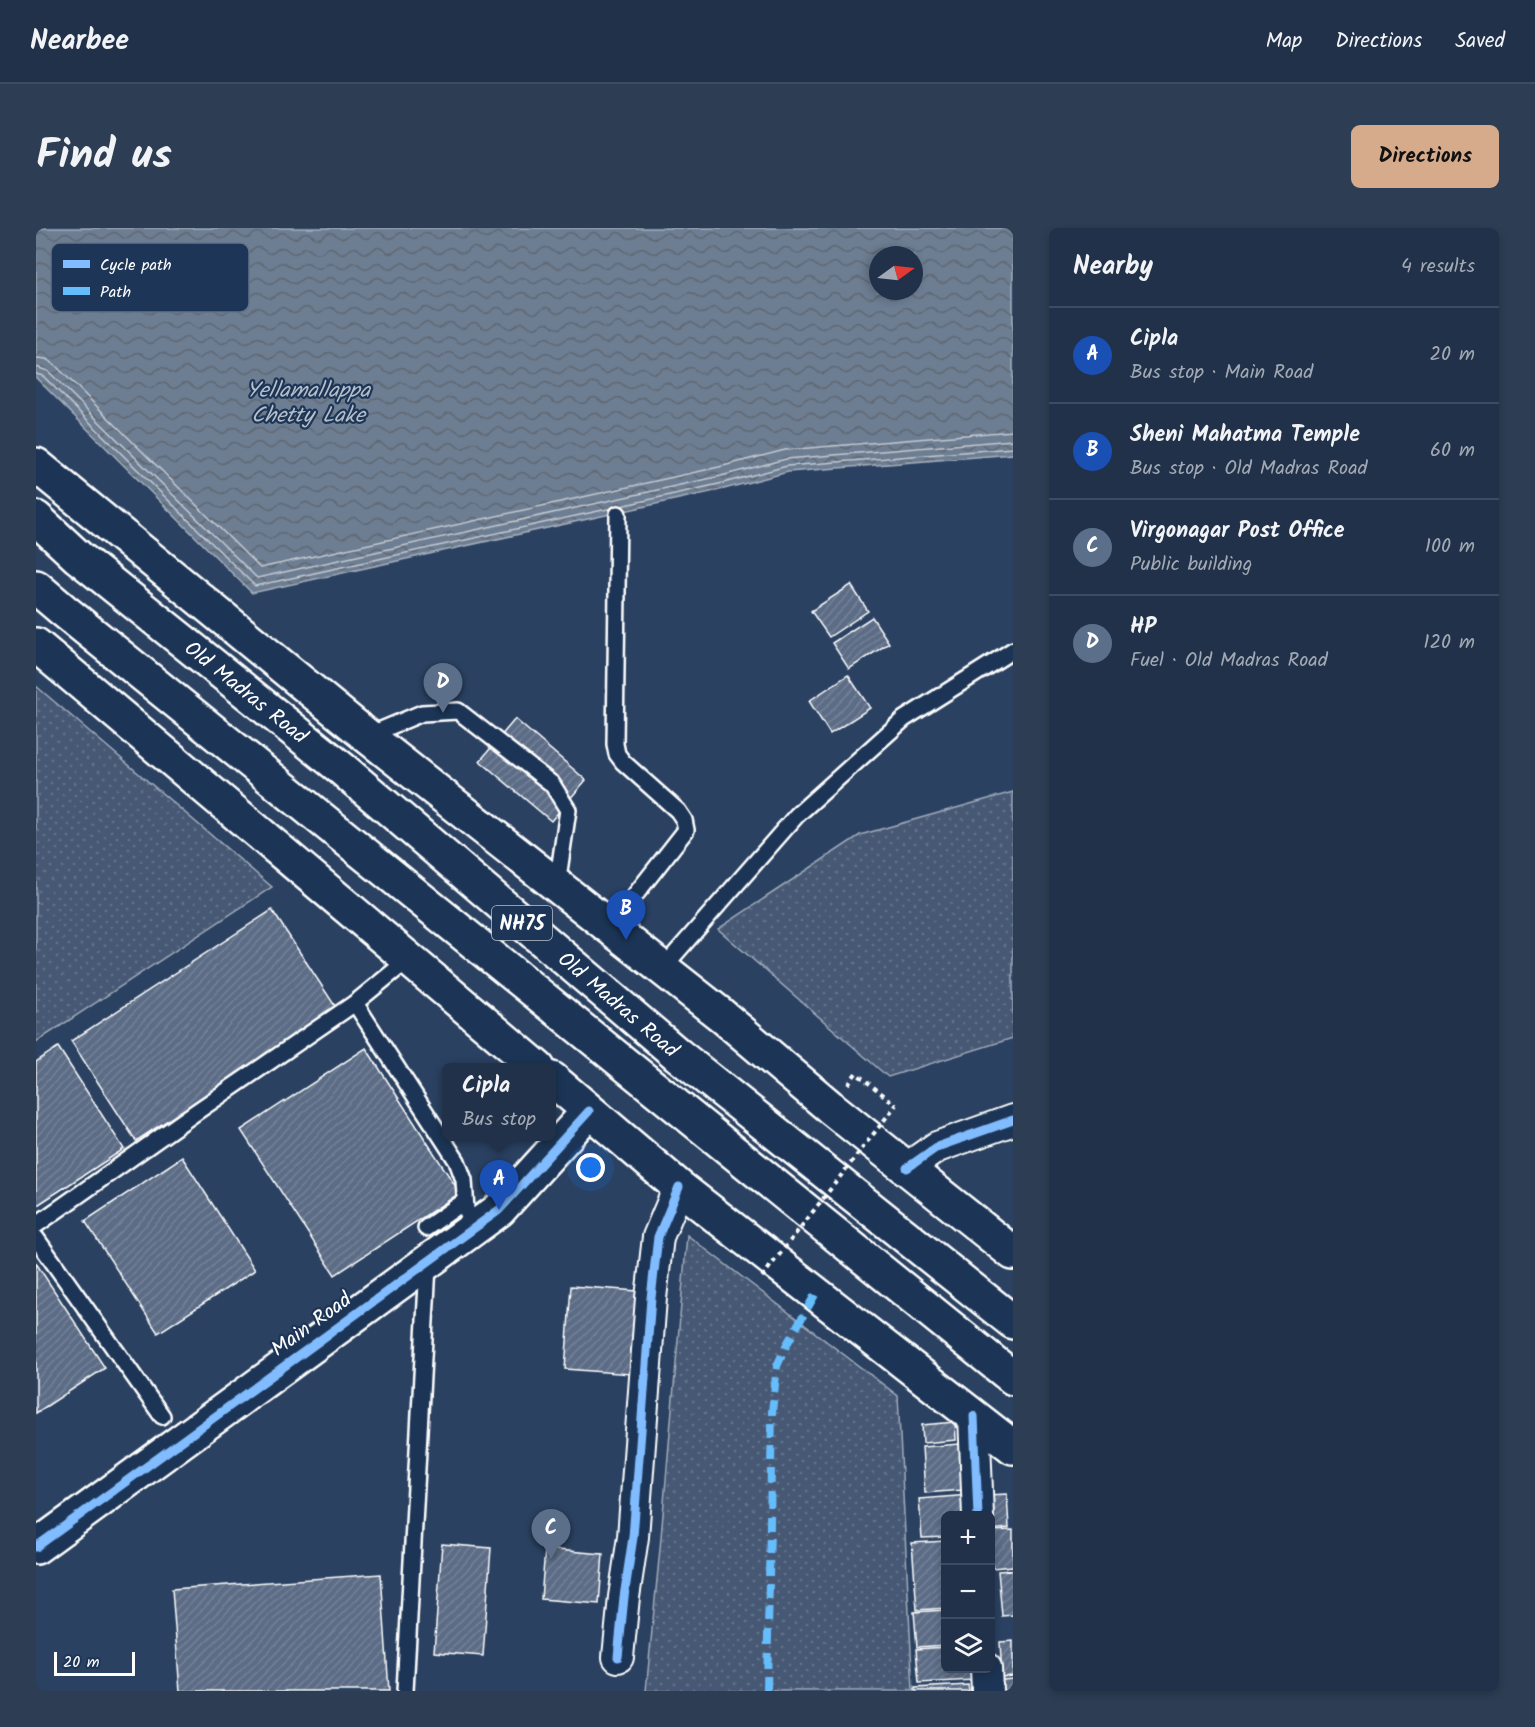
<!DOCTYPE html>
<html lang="en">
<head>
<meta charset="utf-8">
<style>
	body { margin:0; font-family:Kalam,sans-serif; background:#2d3d53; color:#f1f3f6 }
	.controls { position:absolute; right:18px; bottom:18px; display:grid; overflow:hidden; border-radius:9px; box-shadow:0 3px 9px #0003 }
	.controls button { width:54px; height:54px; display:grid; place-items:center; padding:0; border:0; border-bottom:2px solid #3d4c61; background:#203149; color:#f1f3f6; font:30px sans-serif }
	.compass { position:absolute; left:833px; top:18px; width:54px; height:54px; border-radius:50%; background:#203149; box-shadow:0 3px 9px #0003; rotate:75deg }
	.scale { position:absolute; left:18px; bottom:15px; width:81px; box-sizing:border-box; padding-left:6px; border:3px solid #fff; border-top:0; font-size:16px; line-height:21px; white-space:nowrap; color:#fff; -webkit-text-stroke:4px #1d3557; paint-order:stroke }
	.you { position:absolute; left:555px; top:940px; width:21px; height:21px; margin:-15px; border:4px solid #fff; border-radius:50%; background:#1a73e8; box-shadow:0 0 0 9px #1a73e833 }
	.badge { display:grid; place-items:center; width:39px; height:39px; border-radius:50%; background:#d6ab8b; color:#fff; font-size:20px; font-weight:700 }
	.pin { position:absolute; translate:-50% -50px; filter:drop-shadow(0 2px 3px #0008) }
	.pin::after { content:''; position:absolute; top:32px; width:21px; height:18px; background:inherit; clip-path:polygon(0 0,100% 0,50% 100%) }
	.popup { position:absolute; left:406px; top:835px; width:114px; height:78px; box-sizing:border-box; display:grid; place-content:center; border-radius:9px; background:#203149; filter:drop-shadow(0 2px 4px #0005); font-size:20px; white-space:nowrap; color:#a2a9b4 }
	.popup b { font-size:22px; color:#f1f3f6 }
	.popup::after { content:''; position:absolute; left:50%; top:100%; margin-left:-12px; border:12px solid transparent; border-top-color:#203149 }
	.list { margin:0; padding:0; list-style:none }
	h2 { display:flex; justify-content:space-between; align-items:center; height:78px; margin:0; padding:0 24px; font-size:26px }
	h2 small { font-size:20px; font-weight:400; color:#a2a9b4 }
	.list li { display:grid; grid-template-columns:39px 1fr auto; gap:18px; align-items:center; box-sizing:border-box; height:96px; padding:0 24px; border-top:2px solid #3d4c61 }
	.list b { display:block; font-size:22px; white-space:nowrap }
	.list p { margin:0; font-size:20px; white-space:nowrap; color:#a2a9b4 }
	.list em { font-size:20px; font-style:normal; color:#a2a9b4 }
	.icon { flex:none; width:33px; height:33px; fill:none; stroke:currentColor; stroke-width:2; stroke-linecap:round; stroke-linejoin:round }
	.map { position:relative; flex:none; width:977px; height:1463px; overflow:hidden; border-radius:9px }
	header { display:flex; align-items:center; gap:36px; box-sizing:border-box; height:84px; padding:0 30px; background:#203149; border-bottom:2px solid #3d4c61 }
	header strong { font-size:28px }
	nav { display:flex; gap:33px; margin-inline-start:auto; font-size:21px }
	.intro { display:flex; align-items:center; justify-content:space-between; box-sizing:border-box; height:144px; padding:0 36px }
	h1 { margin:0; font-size:42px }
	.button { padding:15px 27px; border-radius:9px; background:#d6ab8b; color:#111; font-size:21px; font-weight:700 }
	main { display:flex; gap:36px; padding:0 36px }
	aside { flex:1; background:#203149; border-radius:9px; box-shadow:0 3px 9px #0003 }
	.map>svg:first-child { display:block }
	.green { fill:url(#green-dots); stroke:#a2acba; stroke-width:1.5 }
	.water { fill:url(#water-waves); stroke:#a7b1be; stroke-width:1.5; fill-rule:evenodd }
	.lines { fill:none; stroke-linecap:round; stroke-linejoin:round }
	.shore { stroke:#c5cbd3; stroke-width:1.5 }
	.building { fill:url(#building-hatch); stroke:#fff; stroke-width:1.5 }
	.lane-casing { stroke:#fff; stroke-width:20 }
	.street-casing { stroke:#fff; stroke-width:34 }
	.secondary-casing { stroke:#fff; stroke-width:38 }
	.primary-casing { stroke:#fff; stroke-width:38 }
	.highway-casing { stroke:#fff; stroke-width:38 }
	.path { stroke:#fff; stroke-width:4; stroke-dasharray:4.5 4.5; stroke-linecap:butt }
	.lane { stroke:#1d3557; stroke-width:15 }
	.street { stroke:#1d3557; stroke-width:30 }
	.secondary { stroke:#1d3557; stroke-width:33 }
	.primary { stroke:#1d3557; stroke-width:33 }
	.highway { stroke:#1d3557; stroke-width:33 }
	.path-bridge { stroke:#fff; stroke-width:4; stroke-dasharray:4.5 4.5; stroke-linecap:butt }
	.quiet { stroke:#66bdfb; stroke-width:8; stroke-dasharray:15 8; stroke-linecap:butt }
	.cycleway-casing { stroke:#1d3557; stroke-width:13 }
	.cycleway { stroke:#80bcff; stroke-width:9 }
	.labels { text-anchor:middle; stroke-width:4.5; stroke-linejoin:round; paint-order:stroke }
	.shield { fill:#1d3557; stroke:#bbc2cd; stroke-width:1.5 }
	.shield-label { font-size:20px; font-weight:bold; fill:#fff }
	.street-label { font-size:21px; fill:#fff; stroke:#1d3557 }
	.water-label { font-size:22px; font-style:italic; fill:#b6bec8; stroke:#1d3557 }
	.key { fill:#1d3557; stroke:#617289; stroke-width:1.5 }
	.key-label { font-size:16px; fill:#fff }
</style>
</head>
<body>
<header>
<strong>Nearbee</strong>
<nav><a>Map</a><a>Directions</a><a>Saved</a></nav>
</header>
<div class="intro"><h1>Find us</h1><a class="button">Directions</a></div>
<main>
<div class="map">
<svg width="977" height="1463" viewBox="0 0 977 1463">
	<defs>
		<pattern id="green-dots" width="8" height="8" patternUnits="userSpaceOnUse" patternTransform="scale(1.5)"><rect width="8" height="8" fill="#465975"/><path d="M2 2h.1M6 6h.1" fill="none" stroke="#62728a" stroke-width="1.8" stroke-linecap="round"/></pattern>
		<pattern id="water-waves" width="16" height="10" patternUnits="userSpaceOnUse" patternTransform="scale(1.5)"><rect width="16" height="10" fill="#6d7d92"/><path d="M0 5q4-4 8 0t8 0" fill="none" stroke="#5e6772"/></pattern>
		<pattern id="building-hatch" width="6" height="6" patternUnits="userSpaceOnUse" patternTransform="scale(1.5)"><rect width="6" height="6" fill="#5b6c86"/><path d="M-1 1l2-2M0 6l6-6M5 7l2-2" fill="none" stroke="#748298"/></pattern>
	</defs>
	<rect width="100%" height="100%" fill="#2a4161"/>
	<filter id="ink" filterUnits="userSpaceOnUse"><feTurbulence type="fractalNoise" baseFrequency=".0167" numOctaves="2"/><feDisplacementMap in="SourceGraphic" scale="12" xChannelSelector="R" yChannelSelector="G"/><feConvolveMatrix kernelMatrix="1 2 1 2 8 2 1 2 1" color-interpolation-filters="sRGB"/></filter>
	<g filter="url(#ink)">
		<g class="green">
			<path d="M0 458 236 659 0 814Z"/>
			<path d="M977 564V810L852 849 682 701 824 607Z"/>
			<path d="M651 1007 862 1168 877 1463H610L624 1321Z"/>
		</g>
		<path class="water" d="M0 0H977V226L752 244 688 261 216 365 0 150ZM842 27H878V63H842Z"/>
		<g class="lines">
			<g class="shore">
				<path d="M0 130 10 131 18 136 224 340 683 239 749 222 977 203"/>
				<path d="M0 139 12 143 221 350 685 248 750 231 977 212"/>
				<path d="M0 146 7 148 219 358 576 280"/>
				<path d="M585 278 687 255 751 238 977 220"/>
			</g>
		</g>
		<g class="building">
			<path d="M815 357 832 383 793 409 775 383Z"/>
			<path d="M836 389 853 415 813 441 796 415Z"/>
			<path d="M812 447 834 480 794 506 773 473Z"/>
			<path d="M479 491 550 552 515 593 444 533Z"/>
			<path d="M236 682 301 781 100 913 35 813Z"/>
			<path d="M22 819 88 921 0 978V834Z"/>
			<path d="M330 820 424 965 299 1047 205 902Z"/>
			<path d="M146 929 219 1042 122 1105 49 993Z"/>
			<path d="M0 1035 69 1140 0 1185Z"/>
			<path d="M535 1058 601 1063 595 1146 529 1141Z"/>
			<path d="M919 1194 920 1212 887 1215 886 1197Z"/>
			<path d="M924 1216 927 1262 889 1265 886 1219Z"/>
			<path d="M971 1266 973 1300 954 1302 951 1267Z"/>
			<path d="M934 1267 936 1288H910V1309L886 1310 883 1271Z"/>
			<path d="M977 1302V1338L956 1340 954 1303Z"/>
			<path d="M910 1313V1380L881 1382 876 1315Z"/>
			<path d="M406 1316 455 1320 447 1428 398 1424Z"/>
			<path d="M509 1321 567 1326 563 1376 505 1371Z"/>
			<path d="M977 1342V1387L966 1388 962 1343Z"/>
			<path d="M345 1346 353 1463H144L136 1361Z"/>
			<path d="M910 1382V1417L881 1419 878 1384Z"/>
			<path d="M977 1413V1448L966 1449 964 1414Z"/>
			<path d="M910 1419V1440H937V1452L883 1455 880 1421Z"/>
			<path d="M977 1451V1463H967L966 1452Z"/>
			<path d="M932 1457 933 1463H879V1460Z"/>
		</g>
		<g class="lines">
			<defs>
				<g id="lane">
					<path d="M331 508 386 485 422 483 516 556 532 582 521 657"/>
					<path d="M574 699 650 602 648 592 642 583 587 534 581 526 579 516 582 286"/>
					<path d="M626 741 761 587 868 491 977 422"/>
					<path d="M319 775 421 933 428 952 430 982 440 999"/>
					<path d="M0 997 160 884 319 775 373 731"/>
					<path d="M390 1000 429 973"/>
					<path d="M0 1010 126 1188"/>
					<path d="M369 1463 392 1037"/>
				</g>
				<g id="street">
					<path d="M871 940 901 919 977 892"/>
					<path d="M938 1188 942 1288"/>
					<path d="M582 1429 588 1369 597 1309 615 1070 622 1009 643 959"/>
					<path d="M950 1440 951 1463"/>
				</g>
				<path id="secondary" d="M0 1319 463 982 553 883"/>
				<g id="primary">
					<path d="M0 237 331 508 684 786 794 879 977 1025"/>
					<path d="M0 417 502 840"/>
					<path d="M516 851 643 959 977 1219"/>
				</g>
				<g id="highway">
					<path id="s1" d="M0 290 42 329 305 540 642 827 977 1094"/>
					<path d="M0 359 27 382 977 1150"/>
				</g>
			</defs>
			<use href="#lane" class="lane-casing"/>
			<use href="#street" class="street-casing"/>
			<use href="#secondary" class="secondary-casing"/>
			<use href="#primary" class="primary-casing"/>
			<use href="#highway" class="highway-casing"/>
			<path class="path" d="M812 856 820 845 860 877"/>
			<use href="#lane" class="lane"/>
			<use href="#street" class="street"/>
			<use href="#secondary" class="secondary"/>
			<use href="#primary" class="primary"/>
			<use href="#highway" class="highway"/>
			<path class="path-bridge" d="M726 1049 860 877"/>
			<path class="quiet" d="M731 1463 736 1184 741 1138 751 1116 780 1065"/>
			<defs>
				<g id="cycleway">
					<path d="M871 940 901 919 977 892"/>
					<path d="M938 1188 942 1288"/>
					<path d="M0 1319 463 982 553 883"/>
					<path d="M582 1429 588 1369 597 1309 615 1070 622 1009 643 959"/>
				</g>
			</defs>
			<use href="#cycleway" class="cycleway-casing"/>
			<use href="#cycleway" class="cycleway"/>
		</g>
	</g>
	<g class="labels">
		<rect class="shield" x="456" y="678" width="60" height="34" rx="4.5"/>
		<g class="shield-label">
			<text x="486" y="702">NH75</text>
		</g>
		<g class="street-label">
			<text dy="7" stroke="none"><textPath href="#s1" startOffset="273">Old Madras Road</textPath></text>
			<text dy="7" stroke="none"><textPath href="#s1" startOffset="759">Old Madras Road</textPath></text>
			<text transform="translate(275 1096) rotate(-36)" y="7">Main Road</text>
		</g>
		<g class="water-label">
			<text x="272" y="169">Yellamallappa<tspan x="272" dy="25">Chetty Lake</tspan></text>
		</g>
	</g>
	<rect x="15" y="15" width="198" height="69" rx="9" class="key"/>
	<rect x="27" y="32" width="27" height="8" fill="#80bcff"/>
	<rect x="27" y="59" width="27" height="8" fill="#66bdfb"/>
	<g class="key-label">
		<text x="64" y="42">Cycle path</text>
		<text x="64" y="69">Path</text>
	</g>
</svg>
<div class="controls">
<button>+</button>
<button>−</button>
<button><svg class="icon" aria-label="layers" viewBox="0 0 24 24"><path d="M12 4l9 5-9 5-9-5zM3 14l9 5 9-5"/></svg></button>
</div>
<svg class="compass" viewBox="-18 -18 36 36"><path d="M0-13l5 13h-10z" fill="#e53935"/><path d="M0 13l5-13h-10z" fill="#a2a9b4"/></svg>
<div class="scale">20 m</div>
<div class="you"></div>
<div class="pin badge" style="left:463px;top:982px;background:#1a4fb4">A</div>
<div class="popup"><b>Cipla</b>Bus stop</div>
<div class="pin badge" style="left:590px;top:712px;background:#1a4fb4">B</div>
<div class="pin badge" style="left:515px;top:1331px;background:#5c6f8a">C</div>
<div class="pin badge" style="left:407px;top:485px;background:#5c6f8a">D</div>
</div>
<aside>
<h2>Nearby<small>4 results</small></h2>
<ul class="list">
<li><span class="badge" style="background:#1a4fb4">A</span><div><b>Cipla</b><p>Bus stop · Main Road</p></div><em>20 m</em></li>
<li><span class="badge" style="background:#1a4fb4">B</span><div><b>Sheni Mahatma Temple</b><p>Bus stop · Old Madras Road</p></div><em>60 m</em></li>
<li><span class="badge" style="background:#5c6f8a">C</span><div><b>Virgonagar Post Office</b><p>Public building</p></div><em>100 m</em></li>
<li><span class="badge" style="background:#5c6f8a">D</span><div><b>HP</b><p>Fuel · Old Madras Road</p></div><em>120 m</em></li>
</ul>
</aside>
</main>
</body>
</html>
